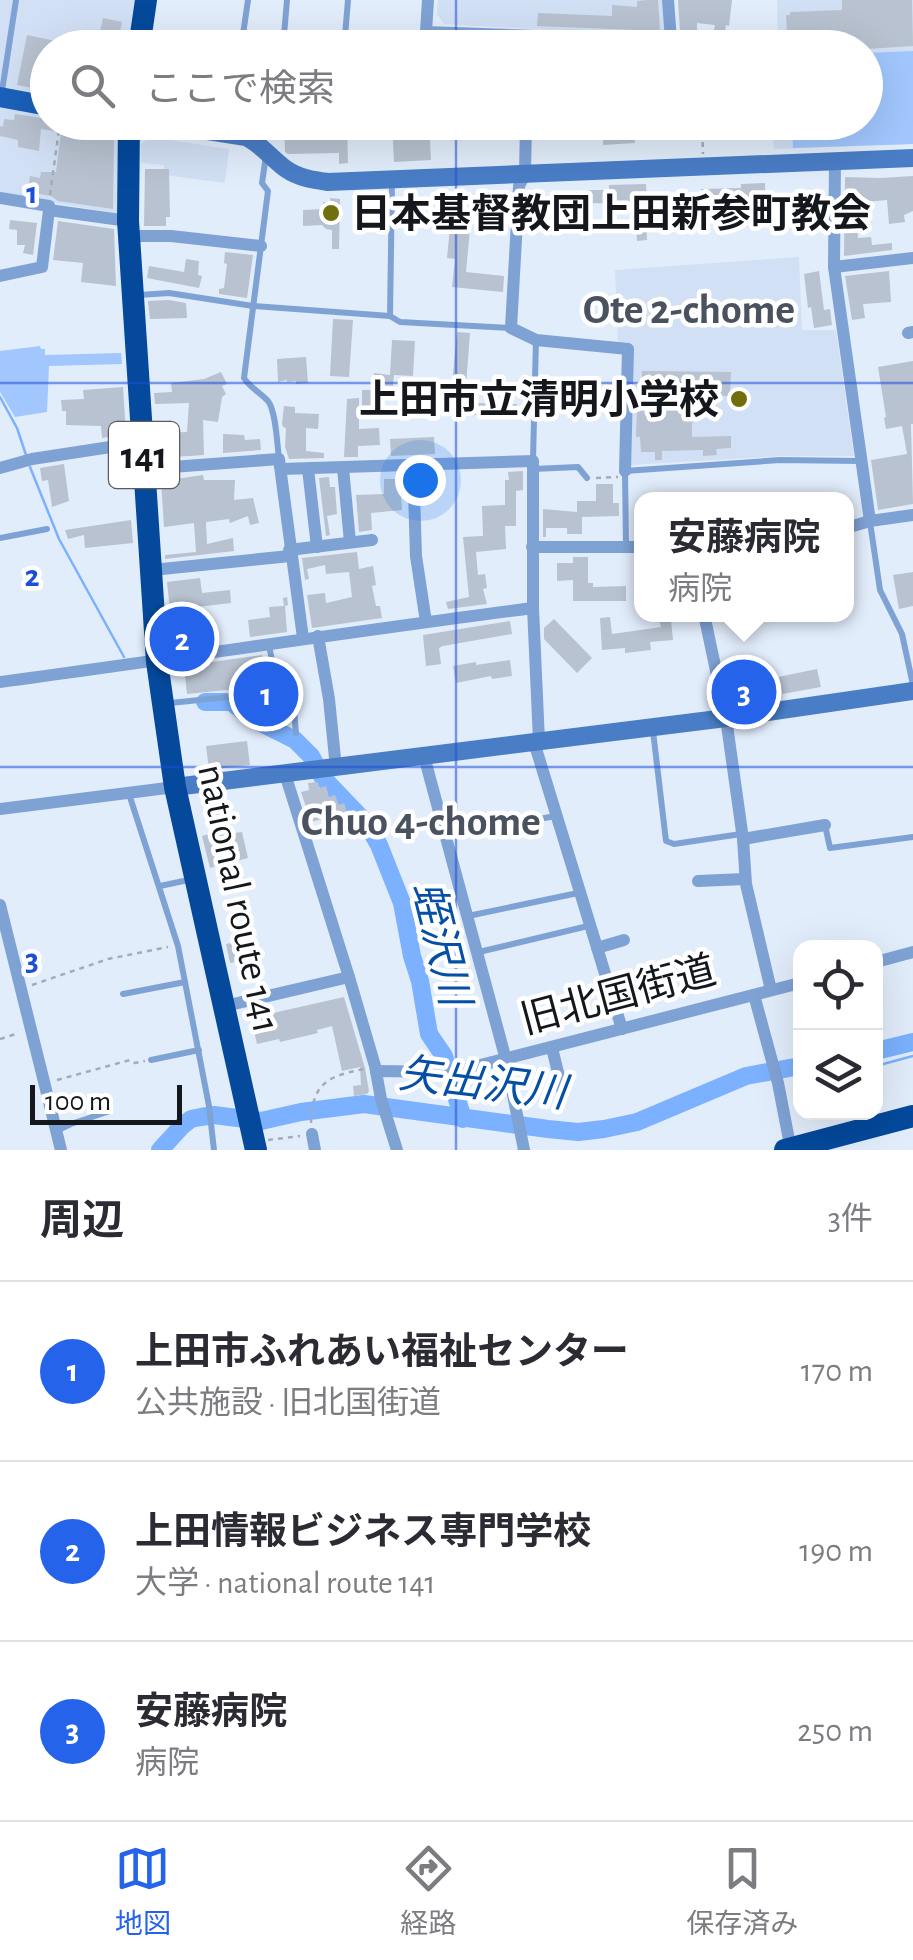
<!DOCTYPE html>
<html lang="ja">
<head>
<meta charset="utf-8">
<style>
	body { margin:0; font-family:"Alegreya Sans","Noto Sans JP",sans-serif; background:#f2f2f3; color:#2b2b33 }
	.controls { position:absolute; right:30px; bottom:30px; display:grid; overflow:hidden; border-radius:20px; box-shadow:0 10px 40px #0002 }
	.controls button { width:90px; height:90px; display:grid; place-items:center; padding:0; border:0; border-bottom:2px solid #e1e1e2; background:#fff; color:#2b2b33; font:50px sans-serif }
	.scale { position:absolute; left:30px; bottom:25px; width:152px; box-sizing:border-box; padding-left:10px; border:5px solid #14171c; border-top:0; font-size:28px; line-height:35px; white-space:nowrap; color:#14171c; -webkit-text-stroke:8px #fff; paint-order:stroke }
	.you { position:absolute; left:420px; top:480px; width:35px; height:35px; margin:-25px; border:8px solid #fff; border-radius:50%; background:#1a73e8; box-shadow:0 0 0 15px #1a73e833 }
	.badge { display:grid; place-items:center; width:65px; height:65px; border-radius:50%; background:#2563eb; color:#fff; font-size:32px; font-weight:700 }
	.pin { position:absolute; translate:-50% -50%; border:5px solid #fff; box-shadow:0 2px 10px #0006 }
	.popup { position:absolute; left:634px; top:492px; width:220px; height:130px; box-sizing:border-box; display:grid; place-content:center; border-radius:20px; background:#fff; filter:drop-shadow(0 2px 8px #0005); font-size:32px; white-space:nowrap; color:#7c7c81 }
	.popup b { font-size:38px; color:#2b2b33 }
	.popup::after { content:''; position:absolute; left:50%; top:100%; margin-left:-20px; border:20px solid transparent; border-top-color:#fff }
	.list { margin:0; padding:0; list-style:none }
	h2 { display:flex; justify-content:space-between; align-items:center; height:130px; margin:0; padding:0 40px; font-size:42px }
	h2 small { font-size:32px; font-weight:400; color:#7c7c81 }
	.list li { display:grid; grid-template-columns:65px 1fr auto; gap:30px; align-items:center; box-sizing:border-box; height:180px; padding:0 40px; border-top:2px solid #e1e1e2 }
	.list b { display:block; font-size:38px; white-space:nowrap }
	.list p { margin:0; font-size:32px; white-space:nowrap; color:#7c7c81 }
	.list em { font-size:32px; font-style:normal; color:#7c7c81 }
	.icon { flex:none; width:55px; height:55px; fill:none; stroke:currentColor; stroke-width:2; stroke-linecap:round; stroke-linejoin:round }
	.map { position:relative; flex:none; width:913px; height:1150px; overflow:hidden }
	.search { position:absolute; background:#fff; box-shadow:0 10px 40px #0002; left:30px; right:30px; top:30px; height:110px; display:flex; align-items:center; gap:25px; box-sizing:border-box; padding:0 35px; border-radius:55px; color:#7c7c81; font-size:38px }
	.sheet { height:670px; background:#fff }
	nav { display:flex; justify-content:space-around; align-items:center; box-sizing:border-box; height:140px; border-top:2px solid #e1e1e2; background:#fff; font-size:28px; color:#7c7c81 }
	nav a { display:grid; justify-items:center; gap:5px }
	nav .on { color:#2563eb }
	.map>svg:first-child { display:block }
	.built { fill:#d2e0f5 }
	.green { fill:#a1c7fe }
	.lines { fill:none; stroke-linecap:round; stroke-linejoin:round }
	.stream { stroke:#7bb1fe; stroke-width:2.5 }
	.river { stroke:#7bb1fe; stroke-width:18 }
	.building { fill:#b8c2d0 }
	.path { stroke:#a3acb7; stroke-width:2.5; stroke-dasharray:5 5; stroke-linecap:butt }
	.lane { stroke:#7fa2d5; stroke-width:6 }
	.street { stroke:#7fa2d5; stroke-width:12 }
	.secondary { stroke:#497dc6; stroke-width:18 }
	.primary { stroke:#1b60ba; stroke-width:20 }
	.highway { stroke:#04499c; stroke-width:22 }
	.grid { fill:none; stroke:#1d4ed8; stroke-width:2.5; stroke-opacity:0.55 }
	.poi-dot { fill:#716e0e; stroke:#fff; stroke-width:4 }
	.labels { text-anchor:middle; stroke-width:9; stroke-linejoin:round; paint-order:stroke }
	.shield { fill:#fff; stroke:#5a5d60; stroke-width:2.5 }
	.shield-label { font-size:38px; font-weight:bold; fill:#14171c }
	.poi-label { font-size:40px; font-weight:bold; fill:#14171c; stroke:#fff; text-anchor:start }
	.street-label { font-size:40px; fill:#14171c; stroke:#fff }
	.neighbourhood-label { font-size:42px; font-weight:bold; fill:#49525e; stroke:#fff }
	.water-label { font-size:42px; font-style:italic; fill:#054fa7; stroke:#fff }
	.grid-label { font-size:32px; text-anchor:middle; font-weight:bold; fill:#1d4ed8; stroke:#fff; stroke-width:9; stroke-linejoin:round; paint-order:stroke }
</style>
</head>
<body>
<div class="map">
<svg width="913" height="1150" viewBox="0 0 913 1150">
	<rect width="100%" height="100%" fill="#e2edfb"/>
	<g class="built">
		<path d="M0 0H140L132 47 48 48V122L121 123 120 214 0 194Z"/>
		<path d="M438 0H664L667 31 662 36 444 24 437 14Z"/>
		<path d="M777 0H913V144L774 149 772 130 706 133 705 123 866 122V48L778 47Z"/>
		<path d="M150 137 229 149 225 183 164 175V165L141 163V144Z"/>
		<path d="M799 257 802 330H836L854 456H780L630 465 633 344 618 342 615 270Z"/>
	</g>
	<g class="green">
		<path d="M913 51V144L793 148 792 123 866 122V53Z"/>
		<path d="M40 346 41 349H45V355L121 353 122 364 49 366 47 412 15 417 0 392V351Z"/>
	</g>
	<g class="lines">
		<g class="stream">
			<path d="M0 397 17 428 26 455"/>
			<path d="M30 467 59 539 124 657"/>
			<path d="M876 1066 913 1056"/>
		</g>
		<g class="river">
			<path d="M205 702H231L253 719 295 740 311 756 323 778 367 824 379 845 402 903 412 956 420 981 429 1034 444 1056 463 1119"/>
			<path d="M876 1051 913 1042"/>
			<path d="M160 1150 182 1126 191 1119 201 1117 214 1115 261 1121 301 1112 364 1104 548 1129 578 1132 604 1129 637 1122 746 1076 800 1066"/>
		</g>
	</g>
	<g class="building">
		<path d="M648 0H658L660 31 537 26 538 13 612 16V5L637 7V1Z"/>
		<path d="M678 0H732L729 26 726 25 725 31 714 30 715 25 697 23V32L680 31Z"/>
		<path d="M842 0H912L913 46 866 49 788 48 786 15H790V12L842 10Z"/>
		<path d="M103 18 122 22 117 48H91L95 30 100 32Z"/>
		<path d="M27 35 70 44V48H48V91L17 85Z"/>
		<path d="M15 114 48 119V122H74L109 127 114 134 113 209 58 201 51 196 28 192 30 176 40 178 41 172H56L61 132 41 129 39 151 18 147V140L0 136V126L3 127 4 119 14 120Z"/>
		<path d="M284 122H347L348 163 339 164V153L288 154 285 152Z"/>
		<path d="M392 122H429L431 160 394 162Z"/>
		<path d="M603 122H674L675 135 635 138V143L603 145V135L587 136 586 125Z"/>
		<path d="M145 169H169L170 217H166V226H144Z"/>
		<path d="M913 176V211L904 215 905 222 889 224 887 200 855 203 858 238 871 237 872 245 892 243V250L844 256 845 177 880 178Z"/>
		<path d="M765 183 766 222 742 223 741 203 710 204V210L702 211 701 189 741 188V184Z"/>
		<path d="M646 184 647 203 682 202V215L646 217 647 240 637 241 635 204 588 203V190H609V185Z"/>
		<path d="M330 198 340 199 339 249H332V230L326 229 322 225 303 226V210L323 209V202H331Z"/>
		<path d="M10 220 37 223 33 255 23 253 25 245H17V230L9 229Z"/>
		<path d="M58 221 114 229 116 286 81 282 83 263 53 260Z"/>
		<path d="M450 227 470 229 466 272 504 276 503 292 452 287 455 259 447 258Z"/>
		<path d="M225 252 253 255 247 298 219 294V289L224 288 227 264 224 263Z"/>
		<path d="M186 259 199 261 198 275 202 276 199 288 147 278 149 266 184 272Z"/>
		<path d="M819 271 824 310 830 309 832 325 814 328 811 307 808 308 804 274Z"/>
		<path d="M889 271 891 302 863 304 865 318 852 320 845 276Z"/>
		<path d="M169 300 186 303 187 318 150 319 148 301Z"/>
		<path d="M333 319 353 320 349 377 330 376Z"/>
		<path d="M457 332 470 333 466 385 452 384Z"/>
		<path d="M392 340 415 341 413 376 394 375 393 386 381 385V406H362V390H372L374 373 390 375Z"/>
		<path d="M306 357 308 383 296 384V381L287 382V380L278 382 277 359Z"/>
		<path d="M913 361V424H911L913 504 878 510 871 460 907 454 902 426 886 429 884 418 886 417 878 367Z"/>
		<path d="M642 371 731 372 730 396H719V385L677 384 676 409 692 410V437L731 436V448L716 449 717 455 703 456V450L662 451V460H655V452H641L640 437H636L637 408 664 409V384H642Z"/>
		<path d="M221 372 227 384 222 386 226 394 222 397 218 422 203 420 204 455 159 458 157 433 187 432 189 403 155 404 154 393 172 392 171 383 204 379Z"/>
		<path d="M123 387 126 434 102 438 101 426 66 425V411H62L61 400 84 399 83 390Z"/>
		<path d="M359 398V429L379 428 380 445 358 446V457H344L347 399Z"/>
		<path d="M469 403 517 404V416L469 415Z"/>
		<path d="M284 406 295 407V413L319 414 318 429 306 428V451L324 453V458L289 459 285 447 286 428 283 427 282 424Z"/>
		<path d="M223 434 244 435 245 440 260 439 261 450 223 453Z"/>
		<path d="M434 437 435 454 391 456 390 439Z"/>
		<path d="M64 464 69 501 52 507 48 480 42 481 40 468Z"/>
		<path d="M523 471V490L516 491V526H505L506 549 476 552 478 575 485 574 487 588 483 589 487 604 448 609 446 602 469 597 463 537 483 536 482 506 505 505V480H509L508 472Z"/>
		<path d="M203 475 204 480H235L234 500 253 498 259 523 250 525 248 516 230 523 229 519 206 522 207 544 233 538 234 551 165 559V555L196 552 194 523 164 527 161 481Z"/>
		<path d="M329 477 330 487H335L337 514 327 516 330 535 326 536 319 478Z"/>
		<path d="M384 479H400L402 510 371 513 372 530 359 532 356 495 384 494Z"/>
		<path d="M596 484H613V503H619V516L582 517V534H567V528H546V537H543V509L577 512V501H596Z"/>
		<path d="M131 520 133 543 85 548 84 535 68 539 65 530Z"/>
		<path d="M357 552 359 569 373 566 376 585 372 586 376 606H380L382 618 312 628 307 595 325 593 326 603 352 597 349 572 326 574 325 565 307 569 309 579 305 580 302 558Z"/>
		<path d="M573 557H588V583H593V587L626 586V601H573V580L557 581V563H573Z"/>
		<path d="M913 572V606L899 609 893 575Z"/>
		<path d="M200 578 202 593 230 590 231 603 170 610 167 582Z"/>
		<path d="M287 597 288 605 285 606 287 632 250 637 248 620 270 617 269 607 284 606 283 598Z"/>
		<path d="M657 614H668L671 620 673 640 650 642 651 650 625 653V648L602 650 600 618 610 617 612 634 661 627Z"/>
		<path d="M554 619 592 658 577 673 544 639V628Z"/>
		<path d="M510 621 512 634 443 646 439 648 441 664 426 666 423 635Z"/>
		<path d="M262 655 265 686 187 694 184 666Z"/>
		<path d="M510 660 512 676 492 679 491 676 456 683 453 666 476 662V665Z"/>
		<path d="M817 669 821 687 782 694 778 677Z"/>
		<path d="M247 741 250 765 209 770 206 746Z"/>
		<path d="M318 782 319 788 326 786 329 797 335 795 339 805 344 803 347 812 311 822 301 792 309 790 308 783Z"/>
		<path d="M224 797 228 829 233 828 234 833 242 832 248 858 210 868 202 836 215 832 211 798Z"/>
		<path d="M254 939 258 958 230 963 226 944Z"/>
		<path d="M344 997 365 1068 369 1091 367 1094 354 1096 353 1086 361 1085 360 1067 342 1071 332 1026 317 1030 318 1033 280 1042 279 1039 257 1044 251 1018Z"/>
	</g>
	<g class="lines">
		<g class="path">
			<path d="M702 122 703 154"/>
			<path d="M50 195 60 122"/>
			<path d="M596 478 618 477"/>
			<path d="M32 985 108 959 168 947"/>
			<path d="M0 1039 19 1033"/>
			<path d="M57 1080 130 1060 135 1063 145 1061"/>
			<path d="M311 1123C312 1083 328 1076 364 1069"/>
			<path d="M268 1140 300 1136"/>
		</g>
		<g class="lane">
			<path d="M241 43 271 47"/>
			<path d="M283 47 287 0"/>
			<path d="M241 48 248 0"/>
			<path d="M271 48H315"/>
			<path d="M344 48 348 0"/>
			<path d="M2 91 16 0"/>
			<path d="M263 122 262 134 265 144"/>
			<path d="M266 156 262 183 268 191 244 378C250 388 260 392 268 401 276 411 277 444 279 458"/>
			<path d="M139 295 169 293 253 306 390 316 400 322 511 328"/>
			<path d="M390 316 392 182"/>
			<path d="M533 460 536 340"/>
			<path d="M533 469 578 467 587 478"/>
			<path d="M870 522 880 590 902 634 913 685"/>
			<path d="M0 538 47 529"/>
			<path d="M626 547 625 471 780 460 860 461"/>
			<path d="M279 700 293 698 296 733"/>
			<path d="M170 703 278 692 269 645"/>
			<path d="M262 716 280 713 278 698"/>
			<path d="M653 731 666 841 674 844 741 834"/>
			<path d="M129 794 178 946 209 1106 214 1150"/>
			<path d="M825 825 830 848 913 837"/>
			<path d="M445 835 556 816"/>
			<path d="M160 886 193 879"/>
			<path d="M468 916 578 893"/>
			<path d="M479 952 588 926"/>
			<path d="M123 994 185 982"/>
			<path d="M151 1060 199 1050"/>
			<path d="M56 1131 71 1124 110 1111"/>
		</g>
		<g class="street">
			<path d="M428 0 426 32 699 42"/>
			<path d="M668 0 671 40"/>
			<path d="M526 122 525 174 519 186 511 328 536 340 628 349 625 471"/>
			<path d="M835 161 834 267 870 521"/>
			<path d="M0 198 49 206V210L42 267 0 276"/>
			<path d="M49 210 128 221"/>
			<path d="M129 236H171L261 246"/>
			<path d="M834 267 913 258"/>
			<path d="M908 333 913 332"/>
			<path d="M0 468 32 459 143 442"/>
			<path d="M343 468 350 542"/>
			<path d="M145 469 279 459 303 638"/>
			<path d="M281 469 533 461V608L539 741"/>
			<path d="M308 469 317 547"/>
			<path d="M414 492 416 556 426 622"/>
			<path d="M846 528 870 521 913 515"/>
			<path d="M532 547H642"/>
			<path d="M289 550 372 540"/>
			<path d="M152 570 290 556"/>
			<path d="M704 614 726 718 743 839 746 884 771 990"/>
			<path d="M318 636 329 699 336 768"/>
			<path d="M0 682C178 658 355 631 533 608"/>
			<path d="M534 742 622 1029"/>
			<path d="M424 756 506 1060 524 1150"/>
			<path d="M285 774 349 977 375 1066 381 1099 397 1150"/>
			<path d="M0 809 175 787"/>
			<path d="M743 839 825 825"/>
			<path d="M698 881 745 879"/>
			<path d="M0 905 61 1150"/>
			<path d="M597 948 624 940"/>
			<path d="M876 962 913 952"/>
			<path d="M754 995 778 1083 791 1150"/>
			<path d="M225 1006 349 977"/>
			<path d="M552 1048 563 1093"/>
			<path d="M376 1071 445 1072 465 1069 800 983"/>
			<path d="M312 1134 315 1150"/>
		</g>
		<g class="secondary">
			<path d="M150 122 246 137C262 145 272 159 286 169 299 178 313 180 328 182L913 158"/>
			<path d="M175 787 726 718 913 691"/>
		</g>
		<path class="primary" d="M0 97 48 106"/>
		<g class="highway">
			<path d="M139 48 146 0"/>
			<path d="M129 122 128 221 157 662 175 787 256 1150"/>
			<path d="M785 1150 913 1116"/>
		</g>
	</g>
	<path class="grid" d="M456 0V48M456 122V1150M0 383H913M0 767H913"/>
	<g class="poi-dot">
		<circle cx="331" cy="213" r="10"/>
		<circle cx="739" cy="399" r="10"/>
	</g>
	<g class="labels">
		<rect class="shield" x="109" y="422" width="70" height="66" rx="8"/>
		<g class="shield-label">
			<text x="144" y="468">141</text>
		</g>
		<g class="poi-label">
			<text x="351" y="227">日本基督教団上田新参町教会</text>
			<text x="719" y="413" text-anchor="end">上田市立清明小学校</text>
		</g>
		<g class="street-label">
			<text transform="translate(240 898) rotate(78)" y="14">national route 141</text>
			<text transform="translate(618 994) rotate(-15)" y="14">旧北国街道</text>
		</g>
		<g class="neighbourhood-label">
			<text x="689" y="323">Ote 2-chome</text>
			<text x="421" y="835">Chuo 4-chome</text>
		</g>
		<g class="water-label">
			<text transform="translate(442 943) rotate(76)" y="15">蛭沢川</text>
			<text transform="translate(483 1082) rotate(7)" y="15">矢出沢川</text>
		</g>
	</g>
	<g class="grid-label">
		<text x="32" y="203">1</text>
		<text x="32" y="586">2</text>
		<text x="32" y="970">3</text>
	</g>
</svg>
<div class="controls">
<button><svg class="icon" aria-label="locate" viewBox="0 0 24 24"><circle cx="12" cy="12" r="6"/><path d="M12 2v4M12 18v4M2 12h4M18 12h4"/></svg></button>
<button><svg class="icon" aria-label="layers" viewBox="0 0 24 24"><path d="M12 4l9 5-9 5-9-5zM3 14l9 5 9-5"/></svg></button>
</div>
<div class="scale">100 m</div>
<div class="you"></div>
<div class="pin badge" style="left:266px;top:694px">1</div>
<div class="pin badge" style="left:182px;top:639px">2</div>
<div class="pin badge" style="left:744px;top:692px">3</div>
<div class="popup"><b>安藤病院</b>病院</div>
<div class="search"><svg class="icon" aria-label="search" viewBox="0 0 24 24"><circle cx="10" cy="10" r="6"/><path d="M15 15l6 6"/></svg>ここで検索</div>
</div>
<section class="sheet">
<h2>周辺<small>3件</small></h2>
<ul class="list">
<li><span class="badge">1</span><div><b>上田市ふれあい福祉センター</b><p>公共施設 · 旧北国街道</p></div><em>170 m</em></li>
<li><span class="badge">2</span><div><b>上田情報ビジネス専門学校</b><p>大学 · national route 141</p></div><em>190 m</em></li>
<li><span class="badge">3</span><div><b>安藤病院</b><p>病院</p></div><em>250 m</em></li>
</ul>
</section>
<nav>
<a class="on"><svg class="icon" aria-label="map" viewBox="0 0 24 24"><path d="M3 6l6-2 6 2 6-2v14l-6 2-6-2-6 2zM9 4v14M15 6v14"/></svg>地図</a>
<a><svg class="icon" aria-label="directions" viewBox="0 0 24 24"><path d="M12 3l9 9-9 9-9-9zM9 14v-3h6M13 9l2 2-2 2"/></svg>経路</a>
<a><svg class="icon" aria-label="saved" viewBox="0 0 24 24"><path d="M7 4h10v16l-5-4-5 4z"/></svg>保存済み</a>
</nav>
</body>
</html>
